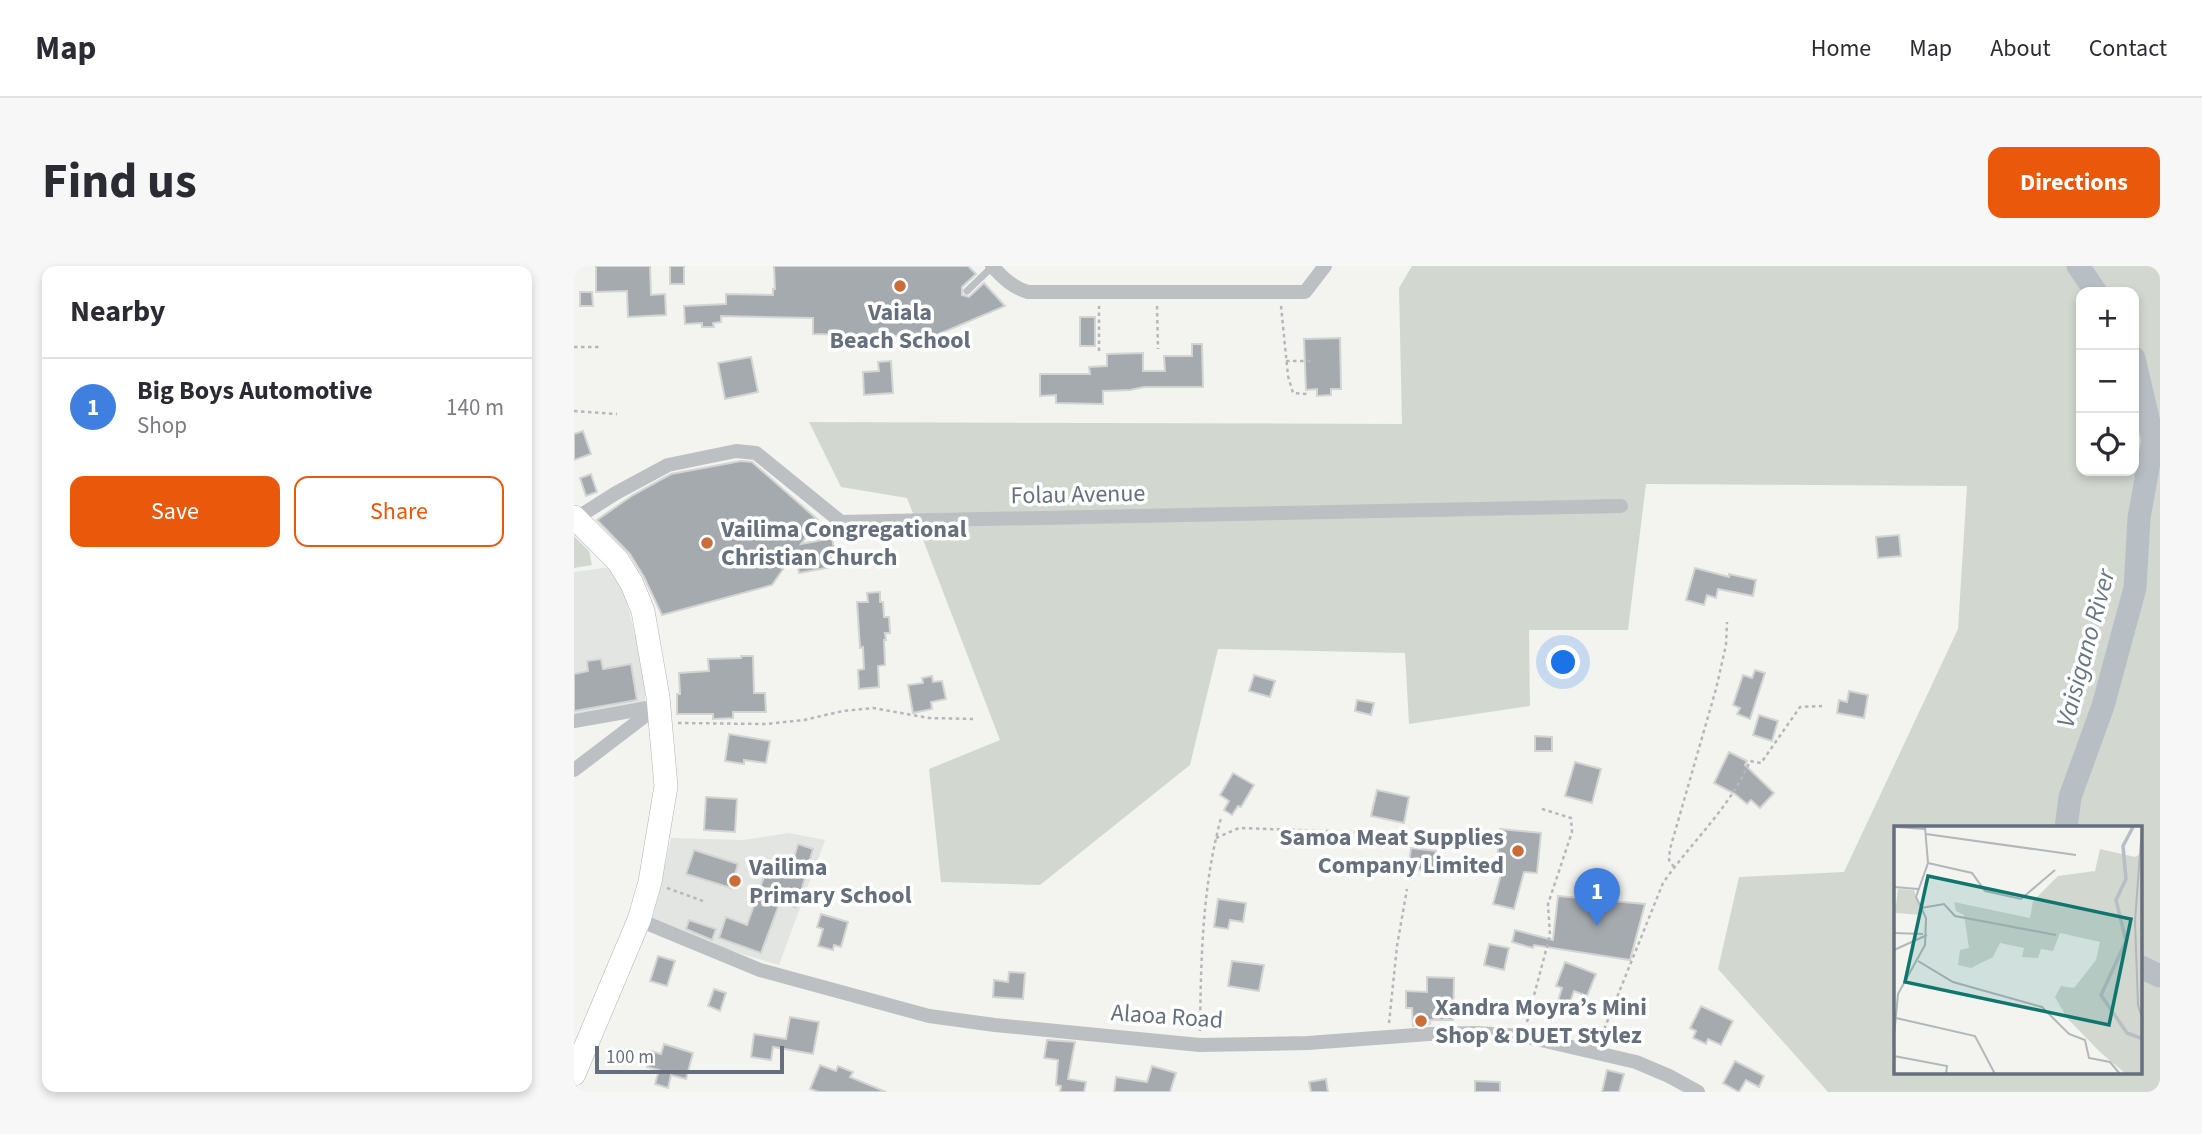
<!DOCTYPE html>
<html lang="en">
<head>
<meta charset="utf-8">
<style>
	body { margin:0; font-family:"Source Sans 3",sans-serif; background:#f7f7f7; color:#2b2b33 }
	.controls { position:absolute; right:21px; top:21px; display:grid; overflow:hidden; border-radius:14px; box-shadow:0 4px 10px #0003 }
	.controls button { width:63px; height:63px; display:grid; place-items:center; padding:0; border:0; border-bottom:2px solid #e1e1e2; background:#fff; color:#2b2b33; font:35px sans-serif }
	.scale { position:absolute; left:21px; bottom:18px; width:189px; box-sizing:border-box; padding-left:7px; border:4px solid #66707d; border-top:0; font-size:19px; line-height:24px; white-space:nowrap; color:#66707d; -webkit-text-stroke:5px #fff; paint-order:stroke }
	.you { position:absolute; left:990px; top:397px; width:24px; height:24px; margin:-18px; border:5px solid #fff; border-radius:50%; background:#1a73e8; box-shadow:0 0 0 10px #1a73e833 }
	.badge { display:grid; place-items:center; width:46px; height:46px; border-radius:50%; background:#ea580c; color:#fff; font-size:23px; font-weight:700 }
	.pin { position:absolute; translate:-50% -58px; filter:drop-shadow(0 2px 4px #0008) }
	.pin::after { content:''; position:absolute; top:37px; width:24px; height:21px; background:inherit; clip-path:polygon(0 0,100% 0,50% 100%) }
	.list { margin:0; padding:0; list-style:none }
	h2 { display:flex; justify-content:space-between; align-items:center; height:91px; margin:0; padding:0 28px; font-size:30px }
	h2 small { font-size:23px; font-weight:400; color:#7c7c81 }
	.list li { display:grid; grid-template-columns:46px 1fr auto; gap:21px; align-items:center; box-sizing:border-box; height:98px; padding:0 28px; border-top:2px solid #e1e1e2 }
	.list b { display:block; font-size:26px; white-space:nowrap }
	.list p { margin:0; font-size:23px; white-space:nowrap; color:#7c7c81 }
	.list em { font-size:23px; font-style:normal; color:#7c7c81 }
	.actions { display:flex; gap:14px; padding:21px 28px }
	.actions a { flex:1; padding:16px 0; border:2px solid #ea580c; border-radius:14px; text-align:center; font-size:24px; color:#ea580c }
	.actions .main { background:#ea580c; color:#fff }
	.icon { flex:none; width:38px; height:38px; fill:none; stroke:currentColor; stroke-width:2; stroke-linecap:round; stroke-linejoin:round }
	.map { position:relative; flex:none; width:1586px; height:826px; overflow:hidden; border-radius:14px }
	header { display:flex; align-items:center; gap:42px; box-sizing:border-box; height:98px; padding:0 35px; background:#fff; border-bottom:2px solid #e1e1e2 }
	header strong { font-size:33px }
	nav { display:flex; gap:38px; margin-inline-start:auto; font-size:24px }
	.intro { display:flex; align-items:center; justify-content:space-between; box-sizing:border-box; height:168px; padding:0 42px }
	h1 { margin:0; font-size:49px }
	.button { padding:18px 32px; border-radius:14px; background:#ea580c; color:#fff; font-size:24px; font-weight:700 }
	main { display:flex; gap:42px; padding:0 42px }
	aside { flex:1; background:#fff; border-radius:14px; box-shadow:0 4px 10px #0003 }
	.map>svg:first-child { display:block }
	.built { fill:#e3e5e3 }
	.green { fill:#d2d8d0; fill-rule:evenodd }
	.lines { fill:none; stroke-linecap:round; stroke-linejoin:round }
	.river { stroke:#b8bfc4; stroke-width:23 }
	.building { fill:#a5aaaf; stroke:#d4d4d3; stroke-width:2 }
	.primary-casing { stroke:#afb2b6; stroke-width:24 }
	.path { stroke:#b5b7ba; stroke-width:2.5; stroke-dasharray:3.5 3.5; stroke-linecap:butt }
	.lane { stroke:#bdc0c3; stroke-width:7 }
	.street { stroke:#bdc0c3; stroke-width:14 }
	.primary { stroke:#fff; stroke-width:23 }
	.poi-dot { fill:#cc6c38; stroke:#fff; stroke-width:2.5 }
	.labels { text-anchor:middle; stroke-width:7; stroke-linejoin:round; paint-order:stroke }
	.poi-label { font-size:24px; font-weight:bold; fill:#66707d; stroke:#fff; text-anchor:start }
	.street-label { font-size:24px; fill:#66707d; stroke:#fff }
	.water-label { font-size:26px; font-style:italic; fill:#677781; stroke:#fff }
	.inset-river { fill:none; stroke:#b8bfc4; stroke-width:3.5 }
	.inset-road { fill:none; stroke:#b2b7bb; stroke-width:2 }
	.view { fill:#0f766e; fill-opacity:0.15; stroke:#0f766e; stroke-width:3.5 }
	.inset-edge { fill:none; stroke:#66707d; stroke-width:3.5 }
</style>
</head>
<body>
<header>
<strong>Map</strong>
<nav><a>Home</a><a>Map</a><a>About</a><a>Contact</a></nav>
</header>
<div class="intro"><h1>Find us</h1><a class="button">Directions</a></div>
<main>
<aside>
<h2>Nearby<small></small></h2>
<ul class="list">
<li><span class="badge" style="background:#3f7fe0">1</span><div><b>Big Boys Automotive</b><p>Shop</p></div><em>140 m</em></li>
</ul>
<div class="actions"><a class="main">Save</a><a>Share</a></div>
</aside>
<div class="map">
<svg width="1586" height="826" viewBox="0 0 1586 826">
	<rect width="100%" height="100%" fill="#f3f3f0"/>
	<g class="built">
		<path d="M37 301 51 331 71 404V436L0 449V306Z"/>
		<path d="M215 567 251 574 205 699 138 679 78 656 97 572 169 574Z"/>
	</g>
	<g class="green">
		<path d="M838 0H1586V826H1254L1144 703 1165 611 1270 606 1384 363 1393 220 1072 218 1054 364H955L956 440 835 458 831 387 644 383 616 499 466 619 367 616 355 503 426 474 333 232 267 221 235 156 828 158 825 22ZM1507 26H1560V205H1507ZM1322 562H1567V807H1322Z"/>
		<path d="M0 270 15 285 18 299 0 302Z"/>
	</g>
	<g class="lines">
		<g class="river">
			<path d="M1504 0 1522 26"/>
			<path d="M1492 562 1496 531 1529 440 1561 322 1565 252 1579 174 1560 92"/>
			<path d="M1567 701 1586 710"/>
		</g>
	</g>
	<g class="building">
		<path d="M22 0H76L77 29 91 28 92 49 54 51 53 25 22 26Z"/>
		<rect x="96" y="0" width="14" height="18"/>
		<path d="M200 0H394L402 8 388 21V29L395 31 410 17 431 40 358 71 239 68V52L147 50V56L139 57 140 61H128V57L111 58 110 40 152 38V28L199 29V23H201Z"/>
		<path d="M6 26H18L19 40H6Z"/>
		<rect x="506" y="51" width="15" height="29"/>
		<path d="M766 72 767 123H757V129L743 130V123L732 124 730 73Z"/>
		<path d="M618 78H628L629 121H570L556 124 529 125V138L482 137V129L466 130V108H516L515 101 533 100V88L569 87V105H591L590 90H618Z"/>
		<path d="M177 91 184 126 151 133 144 97Z"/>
		<path d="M317 95 319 127 290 129 289 106 305 105 304 96Z"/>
		<path d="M9 165 17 188 0 194V168Z"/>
		<path d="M167 195 178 196 244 254 227 278 258 272 263 300 225 307 221 286 198 319 88 349 70 311 56 288 23 254 59 229 97 208Z"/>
		<path d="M17 208 23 226 12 230 6 212Z"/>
		<path d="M1325 269 1327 290 1304 292 1302 271Z"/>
		<path d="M1121 302 1155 311V308L1182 314 1179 330 1144 323 1142 332 1133 329 1130 339 1112 334Z"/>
		<path d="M306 326V336H309L310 351H315L316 367H311L312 374H310L311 399 304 400 305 421 285 423 284 404 290 403 289 381 286 382 283 336H294L293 327Z"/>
		<path d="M167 390H179L180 427H191L192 446H159V452L139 453V448H103V428H106L105 407 135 405 134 393 167 392Z"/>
		<path d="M27 393 29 403 57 398 63 434 0 445V408L14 405 13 395Z"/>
		<path d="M1181 404 1191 407 1176 453 1163 448 1166 442 1159 439 1169 409 1178 412Z"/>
		<path d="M680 409 701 415 696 431 675 425Z"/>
		<path d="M358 410 359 416 368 415 372 433 357 436 358 443 339 447 334 419 349 417 348 412Z"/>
		<path d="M1275 425 1294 429 1290 452 1263 447 1265 434 1273 436Z"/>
		<path d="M783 434 800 437 797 449 781 445Z"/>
		<path d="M1185 449 1204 455 1198 475 1179 469Z"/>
		<path d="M155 468 196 475 192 497 170 494V498L151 495Z"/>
		<path d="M961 470 978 471V485H961Z"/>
		<path d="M1155 486 1173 495 1171 499 1200 527 1186 542 1177 534 1173 538 1161 528 1140 517Z"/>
		<path d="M1001 496 1027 503 1018 537 991 530Z"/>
		<path d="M659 507 680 519 667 541 664 540 658 549 650 544 655 535 646 529Z"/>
		<path d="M803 524 835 531 830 557 797 550Z"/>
		<path d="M132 531 163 533 161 566 130 564Z"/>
		<path d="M926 563 967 567 963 607 950 606 940 643 919 638 928 604 922 603Z"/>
		<path d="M224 578 239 583 227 626 222 642 206 636 187 687 145 672 152 651 173 659 193 602 215 609Z"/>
		<path d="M837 582 862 585 860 605 834 603Z"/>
		<path d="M120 584 164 598 157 622 112 608Z"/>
		<path d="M984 630 1071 638 1056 694 960 679 959 682 938 676 941 664 979 674Z"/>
		<path d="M644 633 672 637 669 656 656 654 654 663 640 661Z"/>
		<path d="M247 648 274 656 267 681 260 679 259 684 244 680 249 663 243 661Z"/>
		<path d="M115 654 142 663 138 674 112 663Z"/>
		<path d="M915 678 935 682 930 704 910 699Z"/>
		<path d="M84 690 101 695 93 720 76 715Z"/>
		<path d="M658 695 690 699 685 725 654 720Z"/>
		<path d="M991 696 1022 708 1013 730 1000 725 995 739 984 735 988 722 982 720Z"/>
		<path d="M435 706 451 707 449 733 419 731 420 714 434 716Z"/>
		<path d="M853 711 880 712 879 754H856V758L839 760 838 742H832V725L853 726Z"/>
		<path d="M140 723 152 727 146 745 134 740Z"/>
		<path d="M1127 740 1159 755 1147 779 1134 773 1132 778 1119 772 1122 765 1116 762Z"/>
		<path d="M216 751 245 756 239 788 199 781 197 794 177 791 180 768 212 773Z"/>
		<path d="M473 774 501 776 494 813 512 816 510 826H486L487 820 482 819 484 794 470 792Z"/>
		<path d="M90 778 119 787 112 813 97 809 94 822 81 818 85 804 73 801 77 785 87 788Z"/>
		<path d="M1161 795 1190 810 1185 821 1172 814 1165 826 1149 817Z"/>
		<path d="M246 799 262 805 264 800 279 806 276 811 312 826H245L236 823Z"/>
		<path d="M578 800 602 807 596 826H540L542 811 573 816Z"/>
		<path d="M1033 804 1050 808 1045 826H1028Z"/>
		<path d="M752 813 754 826H737L735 816Z"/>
		<path d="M901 815 926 816V826H901Z"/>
	</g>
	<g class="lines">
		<defs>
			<path id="primary" d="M0 251 44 295 58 318 69 345 84 431 92 520 76 616 65 654 0 808"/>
		</defs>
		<use href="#primary" class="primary-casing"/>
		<g class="path">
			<path d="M583 40 584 83"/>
			<path d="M707 40 714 110 719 127 733 128"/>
			<path d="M0 81H26"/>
			<path d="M525 85V40"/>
			<path d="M712 95H737"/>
			<path d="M0 145 43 148"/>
			<path d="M104 457 192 458 230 454 269 445 299 442 355 452 399 453"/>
			<path d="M642 572 665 562 815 567"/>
			<path d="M1100 601 1095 594 1096 583 1142 423 1152 379 1153 356"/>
			<path d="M93 622 129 635"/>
			<path d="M953 756 976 669 974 638 998 566 997 552 965 542"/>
			<path d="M815 757 823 680 833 623"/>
			<path d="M626 765C627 693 628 622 647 552"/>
			<path d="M1025 776 1089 617C1118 575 1156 542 1176 495L1187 497 1226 441 1248 440"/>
		</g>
		<path class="lane" d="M393 25 418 1"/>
		<g class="street">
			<path d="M418 0C429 12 438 21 454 26H731L751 0"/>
			<path d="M1 253 42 227 94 199 162 185 182 187 267 256 1047 240"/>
			<path d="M0 455 79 441"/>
			<path d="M0 504 84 440"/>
			<path d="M65 654 186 704 355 750 421 759 626 779 734 777 855 768 903 767 950 770 1062 796 1095 810 1124 826"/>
		</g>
		<use href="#primary" class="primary"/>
	</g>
	<g class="poi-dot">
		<circle cx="326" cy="20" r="7"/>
		<circle cx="133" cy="277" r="7"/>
		<circle cx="944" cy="585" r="7"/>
		<circle cx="161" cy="615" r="7"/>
		<circle cx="847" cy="755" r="7"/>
	</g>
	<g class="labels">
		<g class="poi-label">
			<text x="326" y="54" text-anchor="middle">Vaiala<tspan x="326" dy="28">Beach School</tspan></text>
			<text x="147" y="271">Vailima Congregational<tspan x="147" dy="28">Christian Church</tspan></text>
			<text x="930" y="579" text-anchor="end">Samoa Meat Supplies<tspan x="930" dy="28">Company Limited</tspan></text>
			<text x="175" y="609">Vailima<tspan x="175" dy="28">Primary School</tspan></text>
			<text x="861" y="749">Xandra Moyra’s Mini<tspan x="861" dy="28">Shop &amp; DUET Stylez</tspan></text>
		</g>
		<g class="street-label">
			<text transform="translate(504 228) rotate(-1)" y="8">Folau Avenue</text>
			<text transform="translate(593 750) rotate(4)" y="8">Alaoa Road</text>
		</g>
		<g class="water-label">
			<text transform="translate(1511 382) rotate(-75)" y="9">Vaisigano River</text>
		</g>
	</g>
	<g transform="translate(1320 560)">
		<rect width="248" height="248" fill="#f3f3f0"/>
		<path d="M206 23 241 31 248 27V248H232L207 227 173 192 161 171 167 160 180 162 202 134 206 116 166 107 159 125 147 123 144 132 128 131 130 122 106 117 99 131 77 142 64 139 66 124 75 122 70 89 62 85 60 76 136 92 139 75 164 50 201 45ZM4 63 20 64 28 89 1 87Z" fill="#d2d8d0"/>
		<path class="inset-river" d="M239 1 229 20 232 53 222 74 232 115 207 169 233 207 249 213"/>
		<path class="inset-road" d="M2 1 31 3M248 1 241 95 244 179 249 195M32 8 182 29M34 37 78 47 91 65 127 73 161 44M0 61 24 63M27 82 50 78 61 90 162 109M0 107 29 108M0 124 33 109M24 135 59 156 148 181 175 208 191 214 195 232 216 236 226 248M2 192 81 210 101 248M0 210 4 168 31 119 32 92 22 71 34 37 31 1M0 230 53 240 52 248"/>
		<path class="view" d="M34 50 237 93 215 199 11 156Z"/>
		<rect width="248" height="248" class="inset-edge"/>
	</g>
</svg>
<div class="controls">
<button>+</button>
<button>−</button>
<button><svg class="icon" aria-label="locate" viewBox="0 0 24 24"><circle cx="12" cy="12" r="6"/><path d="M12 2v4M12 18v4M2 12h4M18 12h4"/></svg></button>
</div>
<div class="scale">100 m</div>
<div class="you"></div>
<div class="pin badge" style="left:1023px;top:660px;background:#3f7fe0">1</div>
</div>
</main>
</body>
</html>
